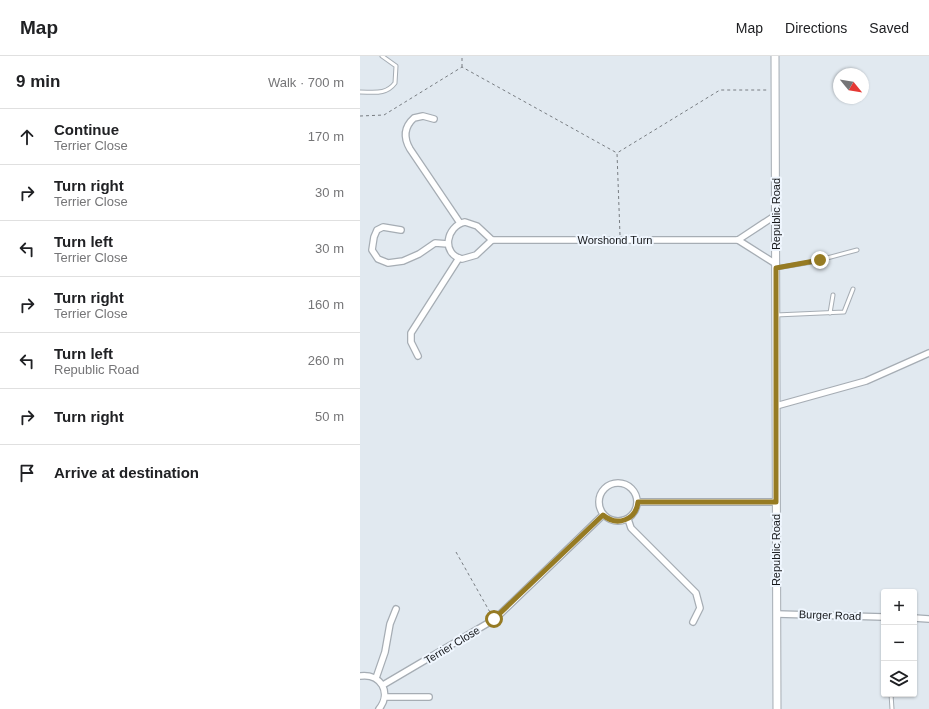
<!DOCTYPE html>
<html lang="en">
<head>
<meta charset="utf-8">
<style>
	body { margin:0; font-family:Arial,sans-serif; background:#f6f6f6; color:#202124 }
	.controls { position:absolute; right:12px; bottom:12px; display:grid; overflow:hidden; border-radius:4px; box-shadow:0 1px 3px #0004 }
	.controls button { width:36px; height:36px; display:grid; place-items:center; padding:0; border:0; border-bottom:1px solid #e0e0e0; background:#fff; color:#202124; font:20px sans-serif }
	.compass { position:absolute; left:473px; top:12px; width:36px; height:36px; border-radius:50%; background:#fff; box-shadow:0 1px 3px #0004; rotate:120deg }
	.stop { position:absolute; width:12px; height:12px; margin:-9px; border:3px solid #967b23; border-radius:50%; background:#fff }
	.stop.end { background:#967b23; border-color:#fff; box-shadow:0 1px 4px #0008 }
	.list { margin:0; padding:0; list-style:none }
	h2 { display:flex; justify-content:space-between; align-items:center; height:52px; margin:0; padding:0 16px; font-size:17px }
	h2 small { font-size:13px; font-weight:400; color:#757577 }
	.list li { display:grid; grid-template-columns:26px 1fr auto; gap:12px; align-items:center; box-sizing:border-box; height:56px; padding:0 16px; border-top:1px solid #e0e0e0 }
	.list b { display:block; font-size:15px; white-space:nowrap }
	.list p { margin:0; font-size:13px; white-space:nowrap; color:#757577 }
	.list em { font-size:13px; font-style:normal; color:#757577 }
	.icon { flex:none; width:22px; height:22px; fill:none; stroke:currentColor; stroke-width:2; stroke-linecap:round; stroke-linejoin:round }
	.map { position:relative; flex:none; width:569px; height:653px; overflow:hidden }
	header { display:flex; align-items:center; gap:24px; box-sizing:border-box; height:56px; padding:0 20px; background:#fff; border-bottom:1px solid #e0e0e0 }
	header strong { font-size:19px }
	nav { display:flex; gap:22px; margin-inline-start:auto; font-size:14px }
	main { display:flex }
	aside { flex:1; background:#fff }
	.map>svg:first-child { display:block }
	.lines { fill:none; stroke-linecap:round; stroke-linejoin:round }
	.service-casing { stroke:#a6adb4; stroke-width:5 }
	.minor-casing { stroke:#a6adb4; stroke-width:8 }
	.tertiary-casing { stroke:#a6adb4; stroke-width:9 }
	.path { stroke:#787d82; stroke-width:1; stroke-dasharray:3 3; stroke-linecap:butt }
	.service { stroke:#fff; stroke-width:3 }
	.minor { stroke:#fff; stroke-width:5.5 }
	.tertiary { stroke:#fff; stroke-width:7 }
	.route { stroke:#967b23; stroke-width:5 }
	.labels { text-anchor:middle; stroke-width:4; stroke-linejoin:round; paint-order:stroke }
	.street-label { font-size:11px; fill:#15171a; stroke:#eff6fe }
</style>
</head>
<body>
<header>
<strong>Map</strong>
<nav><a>Map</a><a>Directions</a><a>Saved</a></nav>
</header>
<main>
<aside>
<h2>9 min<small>Walk · 700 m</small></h2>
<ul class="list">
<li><svg class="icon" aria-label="ahead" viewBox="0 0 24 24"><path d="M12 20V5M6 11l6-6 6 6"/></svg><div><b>Continue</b><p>Terrier Close</p></div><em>170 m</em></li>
<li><svg class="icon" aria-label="right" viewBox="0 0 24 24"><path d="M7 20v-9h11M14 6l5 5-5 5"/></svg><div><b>Turn right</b><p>Terrier Close</p></div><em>30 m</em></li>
<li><svg class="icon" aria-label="left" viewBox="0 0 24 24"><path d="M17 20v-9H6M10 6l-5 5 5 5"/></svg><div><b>Turn left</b><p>Terrier Close</p></div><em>30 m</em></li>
<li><svg class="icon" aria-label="right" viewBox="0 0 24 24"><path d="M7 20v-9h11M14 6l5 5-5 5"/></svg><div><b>Turn right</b><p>Terrier Close</p></div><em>160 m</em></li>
<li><svg class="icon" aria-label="left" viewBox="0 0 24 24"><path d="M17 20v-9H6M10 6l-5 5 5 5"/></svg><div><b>Turn left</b><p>Republic Road</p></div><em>260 m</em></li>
<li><svg class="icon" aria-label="right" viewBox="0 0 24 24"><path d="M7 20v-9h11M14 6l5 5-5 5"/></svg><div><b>Turn right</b></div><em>50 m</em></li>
<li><svg class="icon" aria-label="arrive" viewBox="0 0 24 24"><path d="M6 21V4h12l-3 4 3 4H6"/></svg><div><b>Arrive at destination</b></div></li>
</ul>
</aside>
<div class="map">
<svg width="569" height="653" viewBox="0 0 569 653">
	<rect width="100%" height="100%" fill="#e1e9f0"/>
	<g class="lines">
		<defs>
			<g id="service">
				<path d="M0 36C14 36 26 39 35 27L36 10 22 0"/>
				<path d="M416 212 452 206 497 194"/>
				<path d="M470 257 473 239"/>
				<path d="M416 259 484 256 493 233"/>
				<path d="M531 638 532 653"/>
			</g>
			<g id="minor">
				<path d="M74 63 63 60 54 62C44 71 43 81 50 93L100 167"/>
				<path d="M105 166 117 170 132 184 116 199 102 203C81 198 86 170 105 166Z"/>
				<path d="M41 174 23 171 17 174 14 181 12 194 18 203 28 207 43 205 59 198 75 187 88 188"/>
				<path d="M132 184H378L416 159"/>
				<path d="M378 184 416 208"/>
				<path d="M58 300 51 286V277L99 202"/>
				<path d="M416 350 506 325 569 297"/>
				<circle cx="258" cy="446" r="19"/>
				<path d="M278 446H416"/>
				<path d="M268 463 271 472 336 537 340 552 333 566"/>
				<path d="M417 558 524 561"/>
				<path d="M554 562 569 563"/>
				<path d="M0 620C21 617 32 637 19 653"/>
				<path d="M16 622 25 596 30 568 36 553"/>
				<path d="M23 629 135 563 243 459"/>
				<path d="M25 641H69"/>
			</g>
			<path id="tertiary" d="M415 0 417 653"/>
		</defs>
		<use href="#service" class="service-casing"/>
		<use href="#minor" class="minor-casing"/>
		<use href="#tertiary" class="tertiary-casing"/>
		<g class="path">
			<path d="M102 11V0"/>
			<path d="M0 60 24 59 102 11 257 97"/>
			<path d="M260 179 257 97 360 34H409"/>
			<path d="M96 496 131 558"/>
		</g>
		<use href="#service" class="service"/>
		<use href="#minor" class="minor"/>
		<use href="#tertiary" class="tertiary"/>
	</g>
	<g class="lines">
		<path class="route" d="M134 563 243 459C257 471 276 464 278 446H416V212L460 204"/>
	</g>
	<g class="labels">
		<g class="street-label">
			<text transform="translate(416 158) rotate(-90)" y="4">Republic Road</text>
			<text x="255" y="188">Worshond Turn</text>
			<text transform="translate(416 494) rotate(-90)" y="4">Republic Road</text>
			<text transform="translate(470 559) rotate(2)" y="4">Burger Road</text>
			<text transform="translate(92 589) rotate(-31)" y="4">Terrier Close</text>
		</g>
	</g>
</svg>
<div class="controls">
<button>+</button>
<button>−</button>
<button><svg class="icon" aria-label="layers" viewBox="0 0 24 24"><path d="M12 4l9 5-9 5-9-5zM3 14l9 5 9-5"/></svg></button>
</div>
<svg class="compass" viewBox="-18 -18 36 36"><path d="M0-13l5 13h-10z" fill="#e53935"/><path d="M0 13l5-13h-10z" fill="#757577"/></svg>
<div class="stop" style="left:134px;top:563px"></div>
<div class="stop end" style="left:460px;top:204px"></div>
</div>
</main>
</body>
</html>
